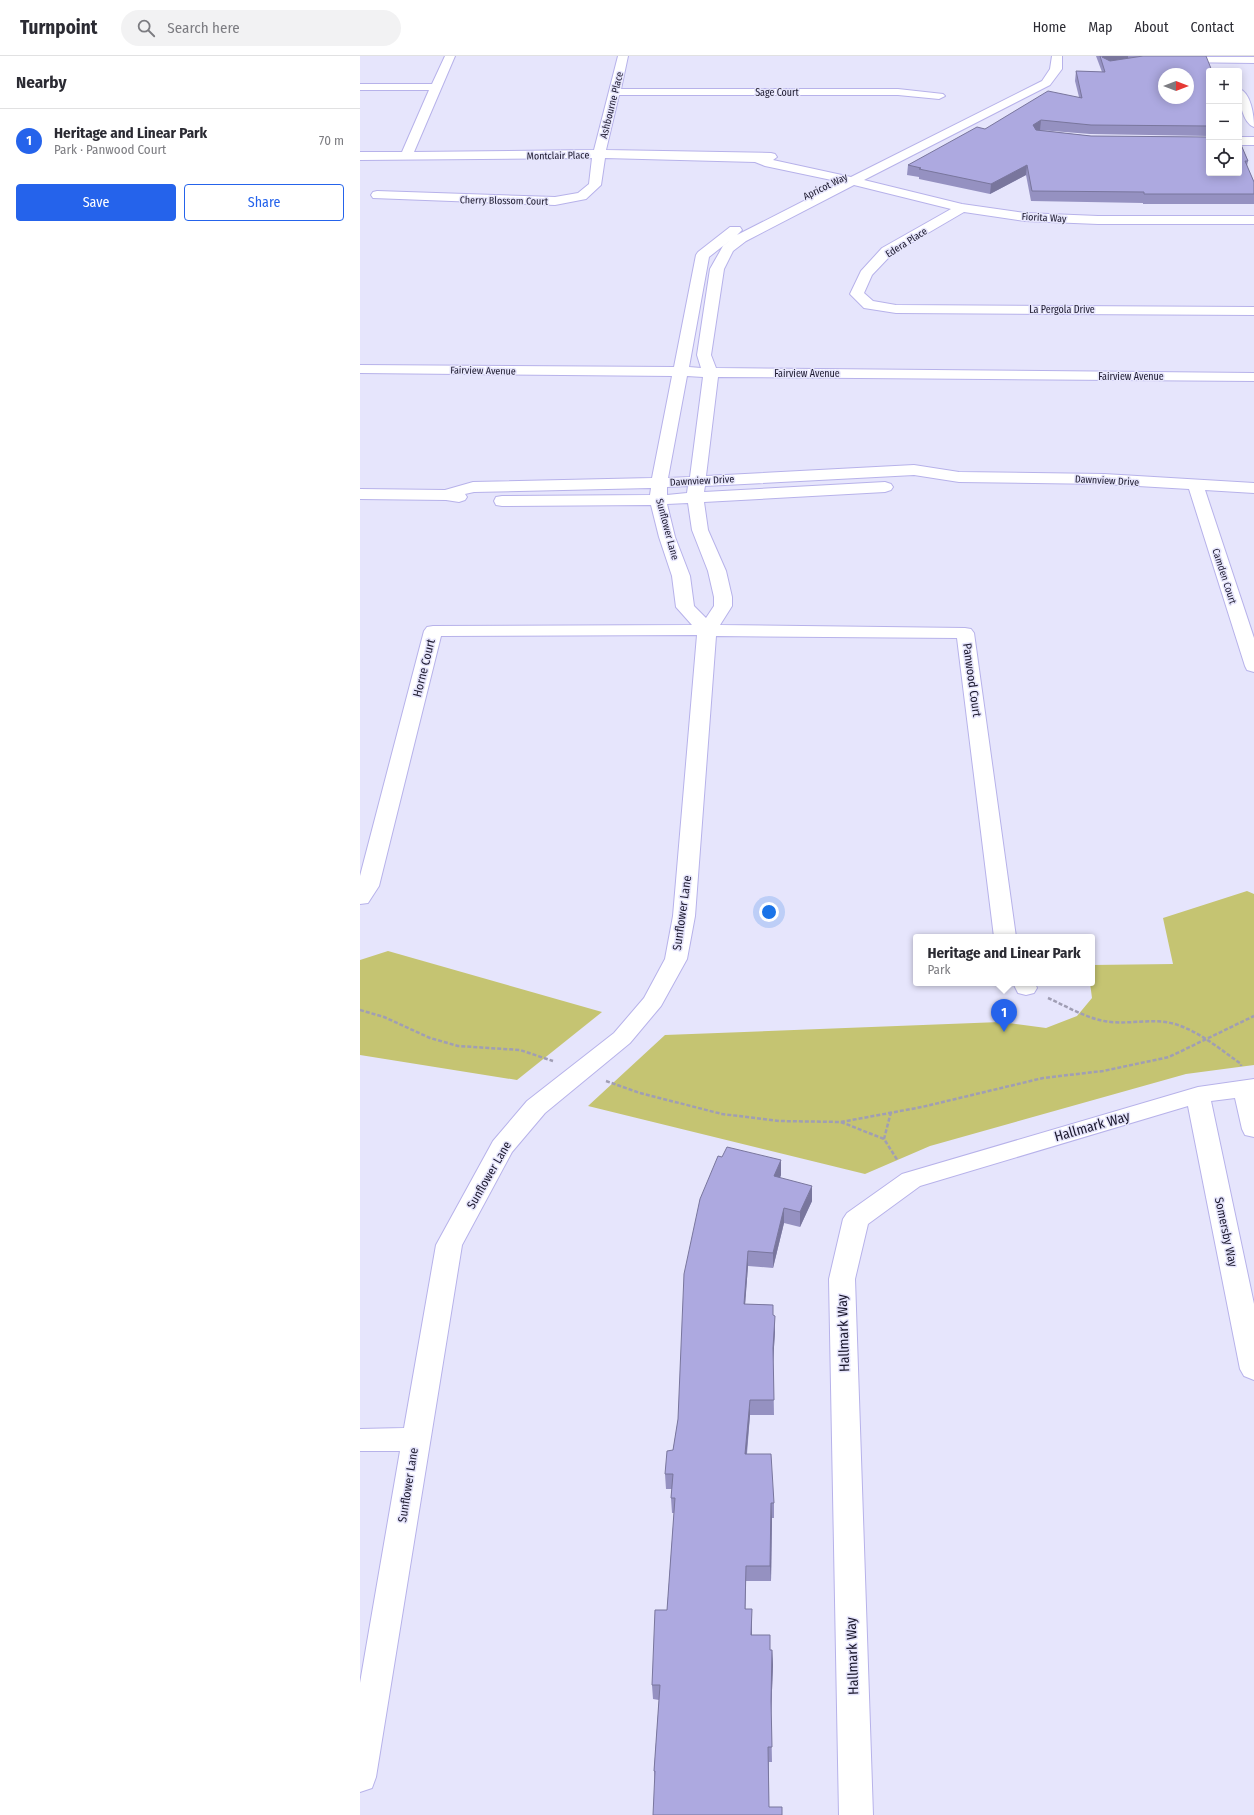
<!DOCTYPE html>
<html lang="en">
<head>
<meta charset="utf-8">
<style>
	body { margin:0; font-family:"Fira Sans Condensed",sans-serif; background:#f2f2f3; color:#2b2b33 }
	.controls { position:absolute; right:12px; top:12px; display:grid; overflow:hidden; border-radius:4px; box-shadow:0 2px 10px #0003 }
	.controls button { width:36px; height:36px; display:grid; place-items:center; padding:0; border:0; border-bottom:1px solid #e1e1e2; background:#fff; color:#2b2b33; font:20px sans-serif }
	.compass { position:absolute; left:798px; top:12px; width:36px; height:36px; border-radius:50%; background:#fff; box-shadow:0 2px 10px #0003; rotate:90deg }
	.you { position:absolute; left:409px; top:856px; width:14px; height:14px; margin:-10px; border:3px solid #fff; border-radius:50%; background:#1a73e8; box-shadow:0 0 0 6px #1a73e833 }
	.badge { display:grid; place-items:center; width:26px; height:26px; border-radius:50%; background:#2563eb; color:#fff; font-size:13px; font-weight:700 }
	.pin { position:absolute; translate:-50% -33px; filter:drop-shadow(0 1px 2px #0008) }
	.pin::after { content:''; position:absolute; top:21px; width:14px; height:12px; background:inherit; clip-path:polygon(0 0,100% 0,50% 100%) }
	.popup { position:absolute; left:553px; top:878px; width:182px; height:52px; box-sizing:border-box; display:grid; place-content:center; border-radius:4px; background:#fff; filter:drop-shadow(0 1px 3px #0005); font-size:13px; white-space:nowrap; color:#7c7c81 }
	.popup b { font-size:15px; color:#2b2b33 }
	.popup::after { content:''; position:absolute; left:50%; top:100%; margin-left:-8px; border:8px solid transparent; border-top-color:#fff }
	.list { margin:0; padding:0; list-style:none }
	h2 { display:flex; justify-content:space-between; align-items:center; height:52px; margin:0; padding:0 16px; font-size:17px }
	h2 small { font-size:13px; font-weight:400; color:#7c7c81 }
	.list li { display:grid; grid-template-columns:26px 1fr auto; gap:12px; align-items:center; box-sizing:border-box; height:64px; padding:0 16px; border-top:1px solid #e1e1e2 }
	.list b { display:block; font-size:15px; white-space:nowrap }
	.list p { margin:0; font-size:13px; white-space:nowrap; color:#7c7c81 }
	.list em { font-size:13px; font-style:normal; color:#7c7c81 }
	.actions { display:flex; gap:8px; padding:12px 16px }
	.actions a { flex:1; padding:9px 0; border:1px solid #2563eb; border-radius:4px; text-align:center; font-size:14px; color:#2563eb }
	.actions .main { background:#2563eb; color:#fff }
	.icon { flex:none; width:22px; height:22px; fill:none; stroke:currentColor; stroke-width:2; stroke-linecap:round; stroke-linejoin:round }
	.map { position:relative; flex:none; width:894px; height:1759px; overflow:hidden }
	header { display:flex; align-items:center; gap:24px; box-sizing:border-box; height:56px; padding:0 20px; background:#fff; border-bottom:1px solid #e1e1e2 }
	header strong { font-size:19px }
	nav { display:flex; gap:22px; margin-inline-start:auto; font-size:14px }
	.search { width:280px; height:36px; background:#f2f2f3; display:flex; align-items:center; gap:10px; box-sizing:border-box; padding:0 14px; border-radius:22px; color:#7c7c81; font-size:15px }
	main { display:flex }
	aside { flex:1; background:#fff }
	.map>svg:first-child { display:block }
	.green { fill:#c5c472 }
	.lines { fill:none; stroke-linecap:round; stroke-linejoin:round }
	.minor-casing { stroke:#b7b2ea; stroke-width:2 }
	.path { stroke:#a09eb4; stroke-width:2.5; stroke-dasharray:4 2; stroke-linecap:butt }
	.minor { fill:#fff; fill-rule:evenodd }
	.wall { fill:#9591c1 }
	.shaded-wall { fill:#79769d }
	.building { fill:#ada9e0; stroke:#79769d; fill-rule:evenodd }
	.labels { text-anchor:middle; stroke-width:3; stroke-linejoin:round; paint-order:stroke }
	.far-street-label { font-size:10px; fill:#1b182d; stroke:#e6e5fc }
	.street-label { font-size:12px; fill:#1b182d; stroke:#e6e5fc }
	.near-street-label { font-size:14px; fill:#1b182d; stroke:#e6e5fc }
</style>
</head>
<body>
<header>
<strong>Turnpoint</strong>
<div class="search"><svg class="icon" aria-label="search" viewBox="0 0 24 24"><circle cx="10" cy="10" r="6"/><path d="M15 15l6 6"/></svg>Search here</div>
<nav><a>Home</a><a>Map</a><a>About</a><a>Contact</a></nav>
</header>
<main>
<aside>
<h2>Nearby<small></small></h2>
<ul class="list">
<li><span class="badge">1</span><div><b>Heritage and Linear Park</b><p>Park · Panwood Court</p></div><em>70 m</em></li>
</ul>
<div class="actions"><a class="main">Save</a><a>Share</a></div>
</aside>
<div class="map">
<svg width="894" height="1759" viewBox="0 0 894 1759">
	<rect width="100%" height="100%" fill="#e6e5fc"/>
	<g class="green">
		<path d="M887 835 894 838V1009L826 1018 570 1090 505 1118 228 1050 305 979 640 966 686 972 717 960 732 942 730 927H732V909L813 908 803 862Z"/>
		<path d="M28 895 242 956 157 1024 0 999V904Z"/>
	</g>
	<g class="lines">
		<defs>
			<g id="minor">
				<path d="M85 0H95L54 96 234 94 258 0H268L261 33H538L583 38 585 40 579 43 538 39H259L246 94 411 97 415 98 417 101 413 104 491 121 682 25 690 13 692 0H702V13L690 29 504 124 602 148 665 157 738 160H894V168H738L665 165 604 156 532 198 512 219 504 237 513 245 536 249 894 251V259L536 257 504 252 490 238 501 215 522 192 591 153 494 129 386 185 373 195 364 213 351 299 356 312 894 317V325L358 321 346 420 554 409 599 416 744 418 894 427V437L845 434 894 582V616L887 614 885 610 829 433 744 428 599 426 554 419 345 430 344 436 525 426 531 428 533 431 531 434 525 436 344 446 348 474 366 515 372 541V550L360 569 605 572 611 573 614 577 656 881H634L597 582 356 580 335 860 327 903 301 950 270 987 185 1057 152 1096 102 1189 16 1721 12 1732 0 1736V1627L40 1395H0V1373L44 1372 76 1189 133 1085 167 1045 254 977 284 942 305 903 313 860 337 579 81 580 19 830 8 847 0 848V820L64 575 67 571 73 570 332 569 316 551 312 520 299 481 291 449 142 450 136 449 134 445 136 441 142 440 290 439 291 432 114 436 105 438 107 441 105 444 99 446 86 444 0 443V433L85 434 113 426 292 422 312 320 0 317V309L314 311 336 199 338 196 370 171H380L382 174 377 179 481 126 405 110 395 106 245 102 241 129 226 143 195 149 13 142 11 139 13 136 17 135 195 141 218 137 229 128 232 102 0 104V96H42L69 34H0V28H72ZM373 182 363 190 350 213 337 299 341 312 329 311 349 201ZM327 320 343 321 330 421 308 422ZM328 430 327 437 307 439V431ZM328 447 332 474 348 515 354 541V550L346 562 334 550 330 520 315 481 307 448Z"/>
				<path d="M818 1H894V7L814 6 813 4Z"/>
				<path d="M879 33C891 36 894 60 894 71 882 67 879 43 879 33Z"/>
				<rect x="879" y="81" width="15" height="8"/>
				<path d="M653 927H675L677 932 674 937 666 939 658 937Z"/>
				<path d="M894 1023V1081L885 1079 882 1073 875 1042 851 1045 894 1248V1324L884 1320 880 1313 828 1050 560 1130 508 1168 495 1223 513 1759H479L469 1223 483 1163 487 1157 542 1118 838 1031Z"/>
			</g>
		</defs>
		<use href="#minor" class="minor-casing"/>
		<g class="path">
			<path d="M688 942C708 951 729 964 751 966 773 968 794 962 815 968 840 976 860 993 881 1008V1010"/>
			<path d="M0 954 24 961 70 982 98 990 160 994 193 1005"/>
			<path d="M246 1025 280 1037 362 1058 419 1065 481 1066 562 1051 683 1022 743 1015 809 1001 894 960"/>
			<path d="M531 1056 524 1083 538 1105"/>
			<path d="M481 1066 524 1083"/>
		</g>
		<use href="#minor" class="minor"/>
	</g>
	<g class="wall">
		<path d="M736 0H846L849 15V80L730 78 680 74H679L731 80 879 84 888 105 887 110 894 126V148H783V147L671 145 666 119 630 138 559 123V121L547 119 548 109 625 73 719 41 715 25 716 15 742 16Z"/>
		<path d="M362 1101 421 1104V1119L420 1122 452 1145 440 1171 424 1167 413 1212 388 1210 385 1248 413 1249V1259L415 1275 413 1306 414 1359H390L387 1398 414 1447V1462H412L411 1525H386L385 1553 392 1568V1579L410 1594H412L413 1609 411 1658 412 1706H409V1751L422 1759 295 1728 294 1715 299 1644 293 1643 292 1629 307 1554 314 1457H312L311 1442 312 1433H306L305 1418 313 1394Z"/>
	</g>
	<g class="shaded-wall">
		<path d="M745 0H768V3L743 10 742 1Z"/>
		<path d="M681 64 680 74 673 79V69Z"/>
		<path d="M667 109 666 119 630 138 631 128Z"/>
		<path d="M421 1104V1119L414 1135V1120Z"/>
		<path d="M452 1130V1145L440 1171V1156Z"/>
		<path d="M424 1152V1167L413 1212V1197Z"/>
		<path d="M388 1195V1210L384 1263V1248Z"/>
		<path d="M415 1260V1275L413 1307V1292Z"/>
		<path d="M390 1344V1359L385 1413V1398Z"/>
		<path d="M411 1447 412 1462 411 1525 410 1510Z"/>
		<path d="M386 1510V1525L385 1568V1553Z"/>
		<path d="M392 1553V1594L391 1579Z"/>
		<path d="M412 1594 413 1609 411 1660V1645Z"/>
	</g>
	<g class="building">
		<path d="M740 0H745L742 1 750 5 783 0H846L852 15H849V70L731 69 681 64 673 69 676 74 731 80 849 81V117H879V84L888 105H885L894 126V138H784V136L672 135 667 109 631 128 559 113 561 112 548 109 617 71 625 73 688 35 722 42 716 15 745 16ZM804 18H828V42H804Z"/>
		<path d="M367 1091 421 1104 414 1120 452 1130 440 1156 424 1152 413 1197 388 1195 384 1248 413 1249V1259L415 1260 413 1292 414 1344H390L385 1398H411L414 1447H411L410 1510H386L385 1553H392L391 1579H410V1594H412L411 1645 412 1691H408L409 1751H422V1759H293L295 1715H294L300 1629H292L295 1554H307L315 1442H311L313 1418H305L307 1395 313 1394 318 1363 324 1218 340 1143 358 1100 362 1101Z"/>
	</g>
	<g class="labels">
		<g class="far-street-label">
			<text x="417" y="40">Sage Court</text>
			<text transform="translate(251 49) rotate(-76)" y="4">Ashbourne Place</text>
			<text transform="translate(198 99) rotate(-1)" y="4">Montclair Place</text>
			<text transform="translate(465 130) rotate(-26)" y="4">Apricot Way</text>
			<text transform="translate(144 144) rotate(1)" y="4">Cherry Blossom Court</text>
			<text transform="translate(684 161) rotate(3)" y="4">Fiorita Way</text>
			<text transform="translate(546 186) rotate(-32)" y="4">Edera Place</text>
			<text x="702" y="257">La Pergola Drive</text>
			<text transform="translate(123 314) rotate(1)" y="4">Fairview Avenue</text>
			<text x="447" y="321">Fairview Avenue</text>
			<text x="771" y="324">Fairview Avenue</text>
			<text transform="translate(342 424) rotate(-3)" y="4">Dawnview Drive</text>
			<text transform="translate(747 424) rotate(3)" y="4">Dawnview Drive</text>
			<text transform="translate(308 473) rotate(75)" y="4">Sunflower Lane</text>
			<text transform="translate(865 520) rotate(72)" y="4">Camden Court</text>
		</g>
		<g class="street-label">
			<text transform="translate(64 612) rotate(-76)" y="4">Horne Court</text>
			<text transform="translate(612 624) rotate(82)" y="4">Panwood Court</text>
			<text transform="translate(322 857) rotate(-82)" y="4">Sunflower Lane</text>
			<text transform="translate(129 1119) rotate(-60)" y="4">Sunflower Lane</text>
			<text transform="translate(866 1176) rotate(78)" y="4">Somersby Way</text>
			<text transform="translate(48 1429) rotate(-81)" y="4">Sunflower Lane</text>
		</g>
		<g class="near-street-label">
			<text transform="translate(732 1070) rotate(-16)" y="5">Hallmark Way</text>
			<text transform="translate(483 1277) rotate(-92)" y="5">Hallmark Way</text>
			<text transform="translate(492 1600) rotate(-92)" y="5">Hallmark Way</text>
		</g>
	</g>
</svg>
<div class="controls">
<button>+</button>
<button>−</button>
<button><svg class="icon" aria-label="locate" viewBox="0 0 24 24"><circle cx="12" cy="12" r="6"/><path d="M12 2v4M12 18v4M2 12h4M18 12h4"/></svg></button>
</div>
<svg class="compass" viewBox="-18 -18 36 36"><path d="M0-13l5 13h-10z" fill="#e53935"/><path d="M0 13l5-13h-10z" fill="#7c7c81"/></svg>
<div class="you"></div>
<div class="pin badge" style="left:644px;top:976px">1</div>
<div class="popup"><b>Heritage and Linear Park</b>Park</div>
</div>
</main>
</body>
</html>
